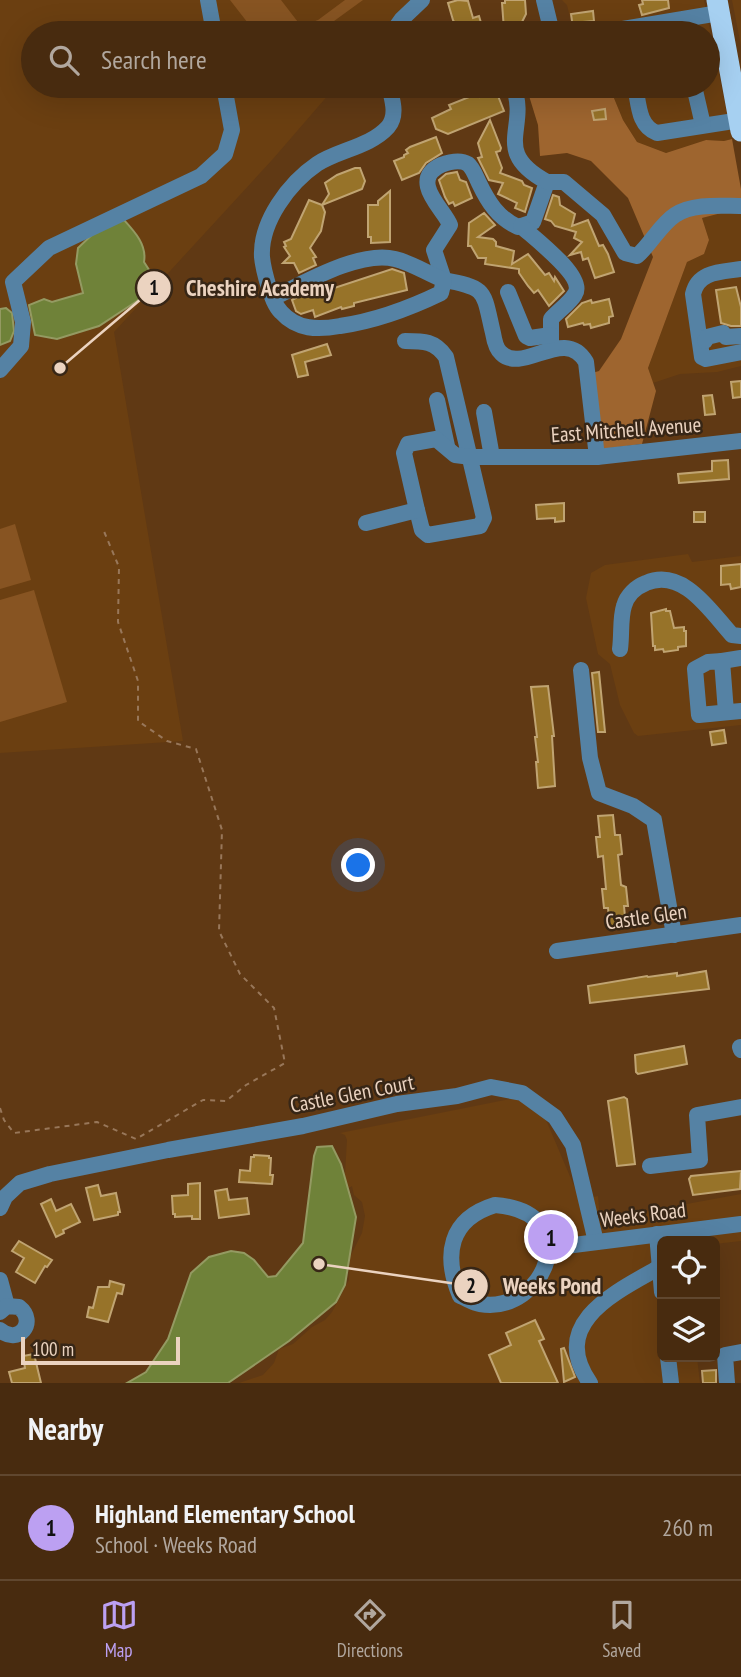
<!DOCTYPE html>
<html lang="en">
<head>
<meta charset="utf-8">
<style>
	body { margin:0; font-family:"PT Sans Narrow",sans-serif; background:#4f3318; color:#f1f3f6 }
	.controls { position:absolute; right:21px; bottom:21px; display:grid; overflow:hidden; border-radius:10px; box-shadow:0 7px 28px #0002 }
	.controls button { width:63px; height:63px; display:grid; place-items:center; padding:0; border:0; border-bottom:2px solid #60472f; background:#482b0f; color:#f1f3f6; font:35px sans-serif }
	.scale { position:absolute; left:21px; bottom:18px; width:159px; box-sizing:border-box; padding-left:7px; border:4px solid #ebd3c0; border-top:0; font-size:19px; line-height:24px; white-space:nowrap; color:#ebd3c0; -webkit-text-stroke:5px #372616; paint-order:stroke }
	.you { position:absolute; left:359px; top:866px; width:24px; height:24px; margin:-18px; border:5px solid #fff; border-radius:50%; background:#1a73e8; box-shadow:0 0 0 10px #1a73e833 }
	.badge { display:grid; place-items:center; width:46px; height:46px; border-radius:50%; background:#bca0f2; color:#111; font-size:23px; font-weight:700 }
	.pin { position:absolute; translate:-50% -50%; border:4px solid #fff; box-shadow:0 2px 7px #0006 }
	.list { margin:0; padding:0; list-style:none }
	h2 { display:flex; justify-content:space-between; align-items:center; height:91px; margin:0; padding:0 28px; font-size:30px }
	h2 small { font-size:23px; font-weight:400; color:#b1a79e }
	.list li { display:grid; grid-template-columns:46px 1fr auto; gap:21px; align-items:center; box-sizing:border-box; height:105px; padding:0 28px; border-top:2px solid #60472f }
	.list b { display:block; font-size:26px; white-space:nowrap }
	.list p { margin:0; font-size:23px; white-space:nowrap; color:#b1a79e }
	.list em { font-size:23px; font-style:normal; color:#b1a79e }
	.icon { flex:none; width:38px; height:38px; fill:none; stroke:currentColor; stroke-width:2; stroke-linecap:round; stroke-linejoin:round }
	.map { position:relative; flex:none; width:741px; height:1383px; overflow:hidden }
	.search { position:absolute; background:#482b0f; box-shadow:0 7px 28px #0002; left:21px; right:21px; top:21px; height:77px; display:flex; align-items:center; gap:18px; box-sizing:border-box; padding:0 24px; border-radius:38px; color:#b1a79e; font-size:26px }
	.sheet { height:196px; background:#482b0f }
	nav { display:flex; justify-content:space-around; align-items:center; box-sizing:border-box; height:98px; border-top:2px solid #60472f; background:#482b0f; font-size:19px; color:#b1a79e }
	nav a { display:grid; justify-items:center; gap:4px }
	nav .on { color:#bca0f2 }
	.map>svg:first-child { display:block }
	.built { fill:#6b3f11 }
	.green { fill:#875422 }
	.forest { fill:#9e652f }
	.water { fill:#6f8239; stroke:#949a62; stroke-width:2 }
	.building { fill:#977329; stroke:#c0a472; stroke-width:2 }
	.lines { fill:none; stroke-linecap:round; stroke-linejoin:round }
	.path { stroke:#98775a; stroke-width:2; stroke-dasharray:5 5; stroke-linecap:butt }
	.minor { stroke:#5582a4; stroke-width:16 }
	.highway { stroke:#a6d0f1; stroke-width:21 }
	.labels { text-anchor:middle; stroke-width:5; stroke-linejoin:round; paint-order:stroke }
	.street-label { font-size:21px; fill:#ebd3c0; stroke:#372616 }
	.leader { fill:none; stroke:#ebd3c0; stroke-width:2.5 }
	.callout-dot { fill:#ebd3c0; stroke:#372616; stroke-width:2.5 }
	.mark-label { font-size:21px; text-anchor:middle; font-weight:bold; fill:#111 }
	.callout-label { font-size:23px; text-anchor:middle; font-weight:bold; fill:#ebd3c0; stroke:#372616; stroke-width:5; stroke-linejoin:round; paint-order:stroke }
</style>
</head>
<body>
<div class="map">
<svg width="741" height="1383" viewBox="0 0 741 1383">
	<rect width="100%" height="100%" fill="#603914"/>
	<g class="built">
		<path d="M0 0H412L383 33H33V86H336L272 160 114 332 183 741 0 753Z"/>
		<path d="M562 0H704L732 139 724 141 706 140 666 153 637 142 623 120 609 86H708V33H574L567 5Z"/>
		<path d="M732 0H741V46Z"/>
		<path d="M741 208V366L717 372 680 374 653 383 648 368 687 262 704 254 709 240 702 218Z"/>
		<path d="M688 554 692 562 741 556V725L638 736 634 733 620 705 610 664 598 654 586 598 591 573 605 565Z"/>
		<path d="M535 1094 580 1200 598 1196 600 1220 741 1194V1241L715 1244V1241H662V1357H697L700 1383H239L263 1375 274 1363 279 1349 293 1344 312 1327 325 1320 332 1312 349 1280 350 1257 362 1233 365 1216 362 1202 354 1195 352 1186 331 1199 345 1174 347 1140 345 1135 340 1133Z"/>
	</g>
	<g class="green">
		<path d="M230 0H281L301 26 318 20 345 0H363L323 29 312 33H268L251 27Z"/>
		<path d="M15 524 31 580 0 589V529Z"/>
		<path d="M34 590 67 702 0 722V600Z"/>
	</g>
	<path class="forest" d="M526 86H609L623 120 637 142 666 153 706 140 724 141 732 139 741 189V208L702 218 709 240 704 254 687 262 648 368 656 391 642 444 603 449 592 373 599 371 621 339 653 257 628 198 591 161 567 153 540 156 538 125Z"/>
	<g class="water">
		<path d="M124 220C135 232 147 245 144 262L157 282 137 301 99 326 57 339 35 335 29 305 44 299 52 302 83 293 76 264 78 248 98 229Z"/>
		<path d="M6 308 12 313 14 331 10 341 0 345V309Z"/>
		<path d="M332 1146 341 1164 356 1217 345 1285 336 1302 289 1341 228 1383H127L146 1372 168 1339 191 1273 209 1257 231 1251 244 1253 254 1260 268 1277 276 1276 303 1243 314 1156 317 1147Z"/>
	</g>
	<g class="building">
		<path d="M458 0 468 1 473 18 479 16 484 33H463L461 28 458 29 453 20 448 3Z"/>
		<path d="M505 0H525L526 14 521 24 522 29 504 30 502 3H505Z"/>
		<path d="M642 0H668L669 8 642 15 639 5 643 4Z"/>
		<path d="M593 11 594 21 584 22 585 27 573 28 571 14Z"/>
		<path d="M496 91 504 111 448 134 436 129 432 118 451 109 449 105 479 93 480 97Z"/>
		<path d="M605 109 606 119 594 120 592 111Z"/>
		<path d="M490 120 501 148 500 151 496 152 502 168 500 173 522 181 524 185 532 188 525 212 515 208 517 203 498 194 503 183 489 180 478 158 482 157 478 143Z"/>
		<path d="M436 137 442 153 426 163 419 173 402 180 394 161 404 157V155L408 153 406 150 410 147Z"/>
		<path d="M355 168H360L365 181 362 189 322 205 325 212 321 231 310 248 316 257 313 258 316 265 299 273 294 263H283L290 256 284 247 286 246 284 242 291 239 309 200 322 205 329 194 325 183 337 175Z"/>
		<path d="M457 172 460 180 466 182 472 198 455 206 453 202 449 204 445 197 439 180 446 174Z"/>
		<path d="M390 191V242L371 243V237H368V205H378V201Z"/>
		<path d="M553 195 559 197 560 205 575 214 572 226 588 220 599 246 603 245 608 254 614 272 595 278 588 258 583 260 581 252 570 255 582 242 574 238 576 232 555 226 551 221 545 219Z"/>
		<path d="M484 213 495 225 478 237 493 239 496 242V246L514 251 512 264 528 254 545 275 549 273 554 281 555 277 564 291 549 306 538 290 534 293 528 286 519 273V269L485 264 486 258H478L471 246H468L469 223Z"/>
		<path d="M392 269 404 273 407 290 354 303V306L342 309 341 307 315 317 313 310 301 314 296 311 292 300 303 294H306L307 297Z"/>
		<path d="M736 287 741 307V326H731L721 323 716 290Z"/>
		<path d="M609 299 613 316 609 317V323L591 328 590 324 584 325 583 323 568 327 566 319 582 303 591 300 592 303Z"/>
		<path d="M327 344 331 355 305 362 308 375 298 377 292 355Z"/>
		<path d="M741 381V397L733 398 731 382Z"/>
		<path d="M712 395 715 414 705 415 703 396Z"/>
		<path d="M728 460 729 479 679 483 678 474 712 471V461Z"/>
		<path d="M564 503V521L555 522V518L537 519 536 505Z"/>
		<rect x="694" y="512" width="11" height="10"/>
		<path d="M741 564V587L731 589 730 584 721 585V566Z"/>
		<path d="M666 609V611H670L674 628 684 627V631H686V646L678 647V650L664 652 663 649 655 650V646H653L651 613Z"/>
		<path d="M599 672 605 732H598L592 673Z"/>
		<path d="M548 686 554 736H552L555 786 538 788 536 762H538L535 737H537L531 687Z"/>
		<path d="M724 730 726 743 712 745 710 732Z"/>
		<path d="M613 815 615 835H620L622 854 618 855 621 885 626 887 628 906H624L626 927 610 928 608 908H604L602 889H606L603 856 598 857 596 837H600L598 816Z"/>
		<path d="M706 971 709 989 590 1003 588 986 647 976 648 977 677 973V976Z"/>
		<path d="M684 1046 687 1064 638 1074 636 1072 635 1055Z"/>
		<path d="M624 1097 627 1099 635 1164 617 1166 608 1101Z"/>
		<path d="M254 1155 269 1156V1158H271L270 1175H273L272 1184 239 1182 240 1170 250 1171 251 1157H254Z"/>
		<path d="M741 1171 740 1189 693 1195 689 1179 691 1176Z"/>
		<path d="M200 1183V1219H192V1216L175 1217V1214H173L172 1196 188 1195V1184Z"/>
		<path d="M98 1185 101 1196 116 1193 120 1212H118V1215L94 1220 86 1188Z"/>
		<path d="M227 1189 229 1200 247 1198 249 1214 219 1218 215 1191Z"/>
		<path d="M51 1199 56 1211 71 1204 80 1222 63 1230 64 1233 56 1237 41 1204Z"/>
		<path d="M19 1241 52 1260 47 1267 45 1266 35 1283 16 1272 24 1258 12 1251Z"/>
		<path d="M110 1281 124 1285 122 1294 117 1293 108 1322 87 1317 89 1307 93 1308 98 1287H109Z"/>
		<path d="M535 1320 544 1339 539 1341 558 1383H501L489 1355 511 1345 506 1333Z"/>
		<path d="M564 1348 575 1377 564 1382 561 1349Z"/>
		<path d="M34 1354 41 1383H12L9 1372 25 1368 23 1356Z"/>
		<path d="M716 1370V1383H703L702 1371Z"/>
	</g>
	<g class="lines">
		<path class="path" d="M0 1108 4 1120 14 1133 97 1122 136 1139 203 1100 226 1101 246 1085 285 1063 274 1008 240 974 219 931 222 830 196 749 167 741 138 721V681L118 622 119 567 103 529"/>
		<g class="minor">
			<path d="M208 0 214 33"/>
			<path d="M544 0 552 33"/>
			<path d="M392 33 402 19 422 0"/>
			<path d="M599 33 719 13"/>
			<path d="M513 86C530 128 490 151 547 182L533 222 518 227C498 218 488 202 479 183 476 177 473 168 468 164 460 159 449 162 441 165 408 181 445 210 450 225L434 250 444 280C488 288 483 291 493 333 494 339 496 349 501 353 523 375 565 325 586 362L597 457"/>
			<path d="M635 86C639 104 638 126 657 133L741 120"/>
			<path d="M694 86 703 125"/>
			<path d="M547 182H564L603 215 625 253 637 256C651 244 660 225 675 215 693 203 721 206 741 206"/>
			<path d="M521 226C534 238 586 277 575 294 570 303 558 311 551 319V349"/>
			<path d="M741 269C721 272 698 271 693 294L702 357 706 359 741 352"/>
			<path d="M508 292 526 336 530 338 551 335"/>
			<path d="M273 298C304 283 360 250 395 259 412 263 428 274 444 280L441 293C410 308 375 321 340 326 318 330 297 330 281 312 275 306 272 297 269 288 266 278 263 268 262 257 260 222 289 183 317 164 338 150 370 147 388 127 398 115 392 99 389 86"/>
			<path d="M405 341C424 341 435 341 446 357L484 518 480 526 428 535 422 530 417 510"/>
			<path d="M705 341 707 337 723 333 726 337 741 336"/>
			<path d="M0 370 21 346 23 322 13 282 49 248 201 176 225 154 232 130 224 86"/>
			<path d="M437 400 447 446"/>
			<path d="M484 412 492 457"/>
			<path d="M366 523 417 510 404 453 408 444 436 439 455 455 471 457H597L741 441"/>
			<path d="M620 649C622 635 620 618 624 606 627 595 636 587 646 583 683 567 711 612 732 635L741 636"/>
			<path d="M722 661 741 658"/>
			<path d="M581 670 590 758 599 793 633 806 654 820 674 935"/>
			<path d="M726 712 722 661 708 662 695 669 699 715 741 711"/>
			<path d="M557 951 741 925"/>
			<path d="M740 1047 741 1050"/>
			<path d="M650 1166 700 1160 697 1115 741 1107"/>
			<path d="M495 1205C587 1212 545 1315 480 1304 473 1303 466 1298 460 1296 443 1255 449 1219 495 1205Z"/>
			<path d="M0 1208 5 1197 20 1183 50 1174 168 1150 303 1126 397 1104 457 1096 491 1087 522 1093 555 1117 573 1145 596 1242"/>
			<path d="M657 1234 662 1292"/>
			<path d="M550 1248 741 1224"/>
			<path d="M0 1280 7 1306"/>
			<path d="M0 1312 7 1306 19 1307C38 1322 18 1346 0 1330"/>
			<path d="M668 1357 671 1383"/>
			<path d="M590 1383C548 1323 616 1292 660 1267"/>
			<path d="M727 1383 725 1355 741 1352"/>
		</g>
		<path class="highway" d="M717 0 741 131"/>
	</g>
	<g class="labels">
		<g class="street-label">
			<text transform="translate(626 430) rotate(-4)" y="7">East Mitchell Avenue</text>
			<text transform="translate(646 917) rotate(-8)" y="7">Castle Glen</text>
			<text transform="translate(352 1094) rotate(-11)" y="7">Castle Glen Court</text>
			<text transform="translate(643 1215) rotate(-7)" y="7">Weeks Road</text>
		</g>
	</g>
	<path class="leader" d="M60 368L154 288M319 1264L471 1286"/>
	<g class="callout-dot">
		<circle cx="60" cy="368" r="7"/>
		<circle cx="319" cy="1264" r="7"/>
		<circle cx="154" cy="288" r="18"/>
		<circle cx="471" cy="1286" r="18"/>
	</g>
	<g class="mark-label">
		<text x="154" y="295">1</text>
		<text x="471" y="1293">2</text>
	</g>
	<g class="callout-label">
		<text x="260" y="296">Cheshire Academy</text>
		<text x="552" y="1294">Weeks Pond</text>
	</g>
</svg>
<div class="controls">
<button><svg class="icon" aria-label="locate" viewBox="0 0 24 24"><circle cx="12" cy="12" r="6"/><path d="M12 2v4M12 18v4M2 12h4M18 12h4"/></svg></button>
<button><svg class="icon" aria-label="layers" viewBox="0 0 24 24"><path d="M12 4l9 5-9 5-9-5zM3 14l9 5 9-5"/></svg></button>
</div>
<div class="scale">100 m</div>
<div class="you"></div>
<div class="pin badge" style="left:551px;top:1237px">1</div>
<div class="search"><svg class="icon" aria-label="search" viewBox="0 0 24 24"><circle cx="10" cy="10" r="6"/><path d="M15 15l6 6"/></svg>Search here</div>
</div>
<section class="sheet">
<h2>Nearby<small></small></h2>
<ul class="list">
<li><span class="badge">1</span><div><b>Highland Elementary School</b><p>School · Weeks Road</p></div><em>260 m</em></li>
</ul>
</section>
<nav>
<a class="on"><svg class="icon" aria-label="map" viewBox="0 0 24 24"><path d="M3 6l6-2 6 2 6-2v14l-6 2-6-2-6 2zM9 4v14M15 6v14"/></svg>Map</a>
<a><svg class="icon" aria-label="directions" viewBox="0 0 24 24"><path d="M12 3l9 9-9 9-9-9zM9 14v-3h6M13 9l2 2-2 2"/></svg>Directions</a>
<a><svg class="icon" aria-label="saved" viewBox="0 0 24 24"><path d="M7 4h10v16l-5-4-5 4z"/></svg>Saved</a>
</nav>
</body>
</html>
